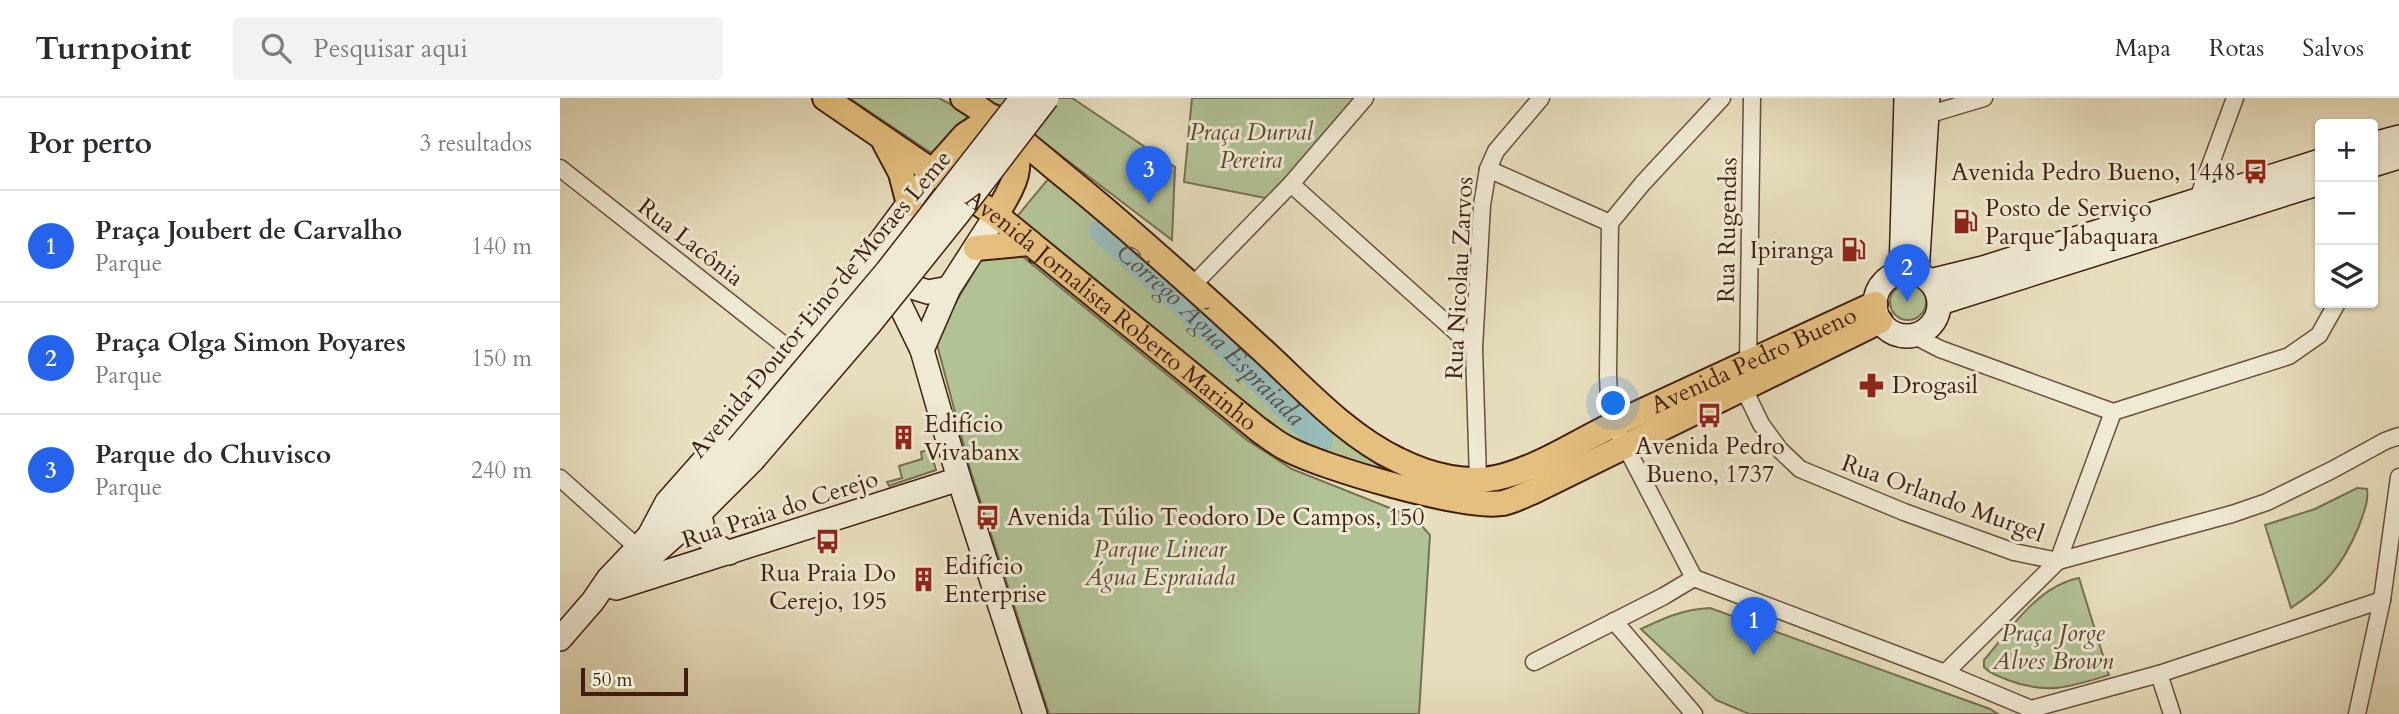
<!DOCTYPE html>
<html lang="pt">
<head>
<meta charset="utf-8">
<style>
	body { margin:0; font-family:Cardo,serif; background:#f2f2f3; color:#2b2b33 }
	.controls { position:absolute; right:21px; top:21px; display:grid; overflow:hidden; border-radius:7px; box-shadow:0 2px 5px #0004 }
	.controls button { width:63px; height:63px; display:grid; place-items:center; padding:0; border:0; border-bottom:2px solid #e1e1e2; background:#fff; color:#2b2b33; font:35px sans-serif }
	.scale { position:absolute; left:21px; bottom:18px; width:107px; box-sizing:border-box; padding-left:7px; border:4px solid #401f11; border-top:0; font-size:19px; line-height:24px; white-space:nowrap; color:#401f11; -webkit-text-stroke:5px #efead4; paint-order:stroke }
	.you { position:absolute; left:1054px; top:306px; width:24px; height:24px; margin:-18px; border:5px solid #fff; border-radius:50%; background:#1a73e8; box-shadow:0 0 0 10px #1a73e833 }
	.badge { display:grid; place-items:center; width:46px; height:46px; border-radius:50%; background:#2563eb; color:#fff; font-size:23px; font-weight:700 }
	.pin { position:absolute; translate:-50% -58px; filter:drop-shadow(0 2px 4px #0008) }
	.pin::after { content:''; position:absolute; top:37px; width:24px; height:21px; background:inherit; clip-path:polygon(0 0,100% 0,50% 100%) }
	.list { margin:0; padding:0; list-style:none }
	h2 { display:flex; justify-content:space-between; align-items:center; height:91px; margin:0; padding:0 28px; font-size:30px }
	h2 small { font-size:23px; font-weight:400; color:#7c7c81 }
	.list li { display:grid; grid-template-columns:46px 1fr auto; gap:21px; align-items:center; box-sizing:border-box; height:112px; padding:0 28px; border-top:2px solid #e1e1e2 }
	.list b { display:block; font-size:26px; white-space:nowrap }
	.list p { margin:0; font-size:23px; white-space:nowrap; color:#7c7c81 }
	.list em { font-size:23px; font-style:normal; color:#7c7c81 }
	.icon { flex:none; width:38px; height:38px; fill:none; stroke:currentColor; stroke-width:2; stroke-linecap:round; stroke-linejoin:round }
	.map { position:relative; flex:none; width:1839px; height:616px; overflow:hidden }
	header { display:flex; align-items:center; gap:42px; box-sizing:border-box; height:98px; padding:0 35px; background:#fff; border-bottom:2px solid #e1e1e2 }
	header strong { font-size:33px }
	nav { display:flex; gap:38px; margin-inline-start:auto; font-size:24px }
	.search { width:490px; height:63px; background:#f2f2f3; display:flex; align-items:center; gap:18px; box-sizing:border-box; padding:0 24px; border-radius:7px; color:#7c7c81; font-size:26px }
	main { display:flex }
	aside { flex:1; background:#fff }
	.map>svg:first-child { display:block }
	.green { fill:#b1c295; stroke:#787053; stroke-width:2 }
	.lines { fill:none; stroke-linecap:round; stroke-linejoin:round }
	.river { stroke:#99bbb9; stroke-width:26 }
	.street-casing { stroke:#6a4f3c; stroke-width:19 }
	.secondary-casing { stroke:#401f11; stroke-width:26 }
	.primary-casing { stroke:#401f11; stroke-width:28 }
	.street { stroke:#efead4; stroke-width:16 }
	.secondary { stroke:#efead4; stroke-width:23 }
	.primary { stroke:#e4bf7e; stroke-width:24 }
	.secondary-bridge-casing { stroke:#401f11; stroke-width:26; stroke-linecap:butt }
	.secondary-bridge { stroke:#efead4; stroke-width:23 }
	.labels { text-anchor:middle; stroke-width:6; stroke-linejoin:round; paint-order:stroke }
	.park-label { font-size:24px; font-style:italic; fill:#5c4832; stroke:#efead4 }
	.poi-label { font-size:24px; fill:#401f11; stroke:#efead4; text-anchor:start }
	.street-label { font-size:24px; fill:#401f11; stroke:#efead4 }
	.water-label { font-size:26px; font-style:italic; fill:#5b4e43; stroke:#efead4 }
</style>
</head>
<body>
<header>
<strong>Turnpoint</strong>
<div class="search"><svg class="icon" aria-label="search" viewBox="0 0 24 24"><circle cx="10" cy="10" r="6"/><path d="M15 15l6 6"/></svg>Pesquisar aqui</div>
<nav><a>Mapa</a><a>Rotas</a><a>Salvos</a></nav>
</header>
<main>
<aside>
<h2>Por perto<small>3 resultados</small></h2>
<ul class="list">
<li><span class="badge">1</span><div><b>Praça Joubert de Carvalho</b><p>Parque</p></div><em>140 m</em></li>
<li><span class="badge">2</span><div><b>Praça Olga Simon Poyares</b><p>Parque</p></div><em>150 m</em></li>
<li><span class="badge">3</span><div><b>Parque do Chuvisco</b><p>Parque</p></div><em>240 m</em></li>
</ul>
</aside>
<div class="map">
<svg width="1839" height="616" viewBox="0 0 1839 616">
	<rect width="100%" height="100%" fill="#e7debd"/>
	<filter id="stains"><feTurbulence type="fractalNoise" baseFrequency=".00286" numOctaves="4"/><feColorMatrix values="0 0 0 0 .2 0 0 0 0 .09 0 0 0 0 .02 0 0 0 .5 -.17"/></filter>
	<radialGradient id="worn" r=".72"><stop offset=".6" stop-color="#630" stop-opacity="0"/><stop offset="1" stop-color="#630" stop-opacity=".3"/></radialGradient>
	<g class="green">
		<path d="M289 0H379L407 15 408 18 376 58Z"/>
		<path d="M422 0H512L615 69 612 142 444 14Z"/>
		<path d="M632 0H795L710 101 624 84Z"/>
		<path d="M488 81 550 124 538 140C615 204 683 276 753 348L767 336 744 314 745 308 835 381 763 356 721 334 455 121Z"/>
		<path d="M457 154 687 342 732 371 855 420 870 437 859 616H489L410 371 375 239 423 159Z"/>
		<circle cx="1348" cy="204" r="18"/>
		<path d="M370 351 376 372 329 388 327 384 342 380 339 368 362 361 361 354Z"/>
		<path d="M1797 390 1807 391C1809 404 1803 416 1799 428 1783 467 1766 487 1731 510L1705 427 1755 411Z"/>
		<path d="M1519 480 1549 577C1511 589 1486 597 1448 582 1439 578 1430 576 1424 569V562C1450 532 1477 488 1519 480Z"/>
		<path d="M1150 510 1430 611 1438 616H1189L1156 602 1081 531C1104 520 1124 511 1150 510Z"/>
	</g>
	<g class="lines">
		<path class="river" id="s1" d="M542 133 618 201 760 342"/>
		<defs>
			<g id="street">
				<path d="M1162 0 1083 85 1050 125 1048 277 1049 302 1054 326 1134 480 1385 575 1471 611 1599 576 1822 502"/>
				<path d="M1367 17 1424 0"/>
				<path d="M0 70 233 254"/>
				<path d="M928 71 1050 125"/>
				<path d="M731 86 914 250"/>
				<path d="M1637 103 1675 0"/>
				<path d="M632 188 731 86 805 0"/>
				<path d="M1353 237 1380 251 1553 314 1729 258 1759 237 1777 205"/>
				<path d="M1188 265 1192 0"/>
				<path d="M1184 291 1201 326 1220 352 1240 371 1344 414 1454 454 1498 463 1672 416 1707 404 1772 372 1825 343 1839 338"/>
				<path d="M0 380 78 450"/>
				<path d="M918 382 914 250 922 107 928 71 936 53 981 0"/>
				<path d="M1054 523 1134 616"/>
				<path d="M974 564 1104 498 1134 480"/>
				<path d="M1385 575 1498 463 1553 314"/>
				<path d="M1599 576 1612 616"/>
				<path d="M1797 616 1822 502 1839 379"/>
			</g>
			<g id="secondary">
				<path d="M1813 46 1839 39"/>
				<path d="M1813 67 1839 59"/>
				<path d="M314 153 362 252 399 381 475 616"/>
				<circle cx="1347" cy="206" r="32"/>
				<path d="M1341 174 1346 0"/>
				<path d="M1357 175 1368 0"/>
				<path d="M330 182 368 194 389 190"/>
				<path d="M1370 183 1423 170 1760 63"/>
				<path d="M1380 205 1760 85"/>
				<path d="M362 252 389 190 436 117"/>
				<path d="M140 415C143 440 148 443 169 455"/>
				<path d="M89 438 107 404 161 343 287 188 372 74"/>
				<path d="M70 477 140 415 193 362"/>
				<path d="M56 490 399 381"/>
				<path d="M0 541 33 503 48 481 89 438 131 399 178 350"/>
			</g>
			<g id="primary">
				<path id="s2" d="M265 0 436 117 699 332C708 338 716 345 726 350 762 370 904 411 943 405 953 403 964 397 974 393L1320 223"/>
				<path id="s3" d="M403 0C440 23 473 52 507 80 573 134 636 191 699 249 742 288 785 337 838 362 870 378 909 388 944 378 984 367 1020 342 1057 325 1143 285 1229 246 1315 206"/>
				<path d="M325 45 341 75 349 106"/>
				<path d="M372 74 405 37 433 19"/>
				<path d="M436 117C455 84 462 76 455 37"/>
				<path d="M416 150 470 145"/>
			</g>
		</defs>
		<use href="#street" class="street-casing"/>
		<use href="#secondary" class="secondary-casing"/>
		<use href="#primary" class="primary-casing"/>
		<use href="#street" class="street"/>
		<use href="#secondary" class="secondary"/>
		<use href="#primary" class="primary"/>
		<defs>
			<g id="secondary-bridge">
				<path d="M178 350 327 173 462 0"/>
				<path d="M193 362 309 227 398 116 487 0"/>
			</g>
		</defs>
		<use href="#secondary-bridge" class="secondary-bridge-casing"/>
		<use href="#secondary-bridge" class="secondary-bridge"/>
	</g>
	<defs>
		<symbol id="bus-bare" viewBox="-9 -9 18 18"><path d="M-5-6H5V4H4V6H2V4H-2V6H-4V4H-5ZM-3.5-4V0h7V-4ZM-3.5 1.2v1.5H-2V1.2ZM2 1.2v1.5H3.5V1.2Z" fill="#8f2418" stroke="#efead4" stroke-width="2.5" paint-order="stroke"/></symbol>
		<symbol id="fuel-bare" viewBox="-9 -9 18 18"><path d="M-5.5-6h7V0h2V4h1.3V-2.5L3-4.5l.8-.8L6-3V5H2.5V1h-1V6h-7ZM-4.2-4.7v3.2H.2V-4.7Z" fill="#8f2418" stroke="#efead4" stroke-width="2.5" paint-order="stroke"/></symbol>
		<symbol id="pharmacy-bare" viewBox="-9 -9 18 18"><path d="M-2-6h4v4h4v4h-4v4h-4v-4h-4v-4h4Z" fill="#8f2418" stroke="#efead4" stroke-width="2.5" paint-order="stroke"/></symbol>
		<symbol id="building-bare" viewBox="-9 -9 18 18"><path d="M-4-6H4V6H1V3H-1V6H-4ZM-2.5-4.3h1.7v1.8h-1.7ZM.8-4.3h1.7v1.8H.8ZM-2.5-1h1.7V.8h-1.7ZM.8-1h1.7V.8H.8Z" fill="#8f2418" stroke="#efead4" stroke-width="2.5" paint-order="stroke"/></symbol>
	</defs>
	<g fill-rule="evenodd">
		<use href="#bus-bare" x="1678" y="56" width="35" height="35"/>
		<use href="#fuel-bare" x="1388" y="106" width="35" height="35"/>
		<use href="#fuel-bare" x="1276" y="134" width="35" height="35"/>
		<use href="#pharmacy-bare" x="1294" y="270" width="35" height="35"/>
		<use href="#bus-bare" x="1132" y="300" width="35" height="35"/>
		<use href="#building-bare" x="326" y="322" width="35" height="35"/>
		<use href="#bus-bare" x="410" y="402" width="35" height="35"/>
		<use href="#bus-bare" x="250" y="426" width="35" height="35"/>
		<use href="#building-bare" x="346" y="464" width="35" height="35"/>
	</g>
	<g class="labels">
		<g class="park-label">
			<text x="691" y="42">Praça Durval<tspan x="691" dy="28">Pereira</tspan></text>
			<text x="600" y="459">Parque Linear<tspan x="600" dy="28">Água Espraiada</tspan></text>
			<text x="1493" y="543">Praça Jorge<tspan x="1493" dy="28">Alves Brown</tspan></text>
		</g>
		<g class="poi-label">
			<text x="1676" y="82" text-anchor="end">Avenida Pedro Bueno, 1448</text>
			<text x="1425" y="118">Posto de Serviço<tspan x="1425" dy="28">Parque Jabaquara</tspan></text>
			<text x="1274" y="160" text-anchor="end">Ipiranga</text>
			<text x="1332" y="295">Drogasil</text>
			<text x="364" y="334">Edifício<tspan x="364" dy="28">Vivabanx</tspan></text>
			<text x="1150" y="356" text-anchor="middle">Avenida Pedro<tspan x="1150" dy="28">Bueno, 1737</tspan></text>
			<text x="447" y="427">Avenida Túlio Teodoro De Campos, 150</text>
			<text x="384" y="476">Edifício<tspan x="384" dy="28">Enterprise</tspan></text>
			<text x="268" y="483" text-anchor="middle">Rua Praia Do<tspan x="268" dy="28">Cerejo, 195</tspan></text>
		</g>
		<g class="street-label">
			<text transform="translate(1167 132) rotate(-89)" y="8">Rua Rugendas</text>
			<text transform="translate(131 144) rotate(38)" y="8">Rua Lacônia</text>
			<text transform="translate(899 180) rotate(-87)" y="8">Rua Nicolau Zarvos</text>
			<text transform="translate(260 206) rotate(-50)" y="8">Avenida Doutor Lino de Moraes Leme</text>
			<text dy="8" stroke="none"><textPath href="#s2" startOffset="357">Avenida Jornalista Roberto Marinho</textPath></text>
			<text dy="8" stroke="none"><textPath href="#s3" startOffset="952">Avenida Pedro Bueno</textPath></text>
			<text transform="translate(1383 400) rotate(20)" y="8">Rua Orlando Murgel</text>
			<text transform="translate(220 411) rotate(-18)" y="8">Rua Praia do Cerejo</text>
		</g>
		<g class="water-label">
			<text dy="9" stroke="none"><textPath href="#s1" startOffset="150">Córrego Água Espraiada</textPath></text>
		</g>
	</g>
	<rect width="100%" height="100%" filter="url(#stains)"/>
	<rect width="100%" height="100%" fill="url(#worn)"/>
</svg>
<div class="controls">
<button>+</button>
<button>−</button>
<button><svg class="icon" aria-label="layers" viewBox="0 0 24 24"><path d="M12 4l9 5-9 5-9-5zM3 14l9 5 9-5"/></svg></button>
</div>
<div class="scale">50 m</div>
<div class="you"></div>
<div class="pin badge" style="left:1194px;top:557px">1</div>
<div class="pin badge" style="left:1347px;top:204px">2</div>
<div class="pin badge" style="left:589px;top:106px">3</div>
</div>
</main>
</body>
</html>
